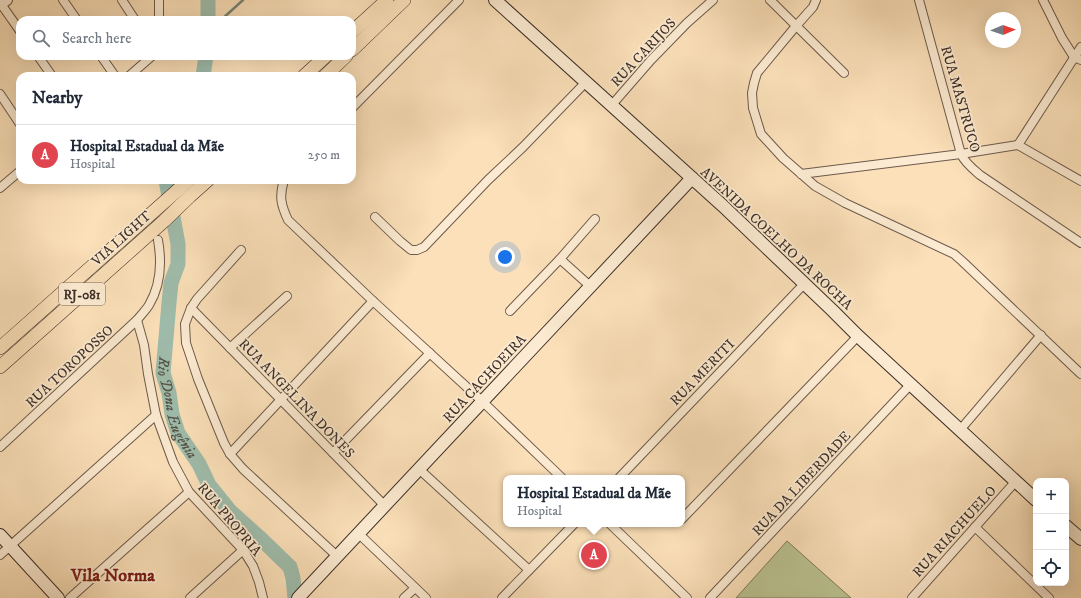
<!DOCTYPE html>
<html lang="en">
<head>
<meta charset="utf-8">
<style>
	body { margin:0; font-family:"IM FELL DW Pica",serif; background:#f6f6f7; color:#1f2937 }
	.controls { position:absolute; right:12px; bottom:12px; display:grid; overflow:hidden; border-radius:8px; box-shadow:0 4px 16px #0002 }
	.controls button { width:36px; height:36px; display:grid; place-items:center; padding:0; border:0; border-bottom:1px solid #e0e1e3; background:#fff; color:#1f2937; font:20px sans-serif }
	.compass { position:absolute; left:985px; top:12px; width:36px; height:36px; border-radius:50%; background:#fff; box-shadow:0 4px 16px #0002; rotate:88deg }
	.you { position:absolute; left:505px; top:257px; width:14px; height:14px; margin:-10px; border:3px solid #fff; border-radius:50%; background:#1a73e8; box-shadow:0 0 0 6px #1a73e833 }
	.badge { display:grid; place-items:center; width:26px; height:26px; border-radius:50%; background:#8f2418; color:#fff; font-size:13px; font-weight:700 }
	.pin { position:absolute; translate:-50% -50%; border:2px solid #fff; box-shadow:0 1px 4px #0006 }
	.popup { position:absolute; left:503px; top:475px; width:182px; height:52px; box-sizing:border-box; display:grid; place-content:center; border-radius:8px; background:#fff; filter:drop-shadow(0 1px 3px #0005); font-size:13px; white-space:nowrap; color:#747a83 }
	.popup b { font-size:15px; color:#1f2937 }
	.popup::after { content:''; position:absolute; left:50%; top:100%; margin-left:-8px; border:8px solid transparent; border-top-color:#fff }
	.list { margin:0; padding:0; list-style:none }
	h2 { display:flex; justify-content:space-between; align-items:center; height:52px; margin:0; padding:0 16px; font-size:17px }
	h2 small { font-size:13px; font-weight:400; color:#747a83 }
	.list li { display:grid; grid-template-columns:26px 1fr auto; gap:12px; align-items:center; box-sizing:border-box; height:60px; padding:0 16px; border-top:1px solid #e0e1e3 }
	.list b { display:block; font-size:15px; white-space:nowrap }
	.list p { margin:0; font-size:13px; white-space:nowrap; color:#747a83 }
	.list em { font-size:13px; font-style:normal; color:#747a83 }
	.icon { flex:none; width:22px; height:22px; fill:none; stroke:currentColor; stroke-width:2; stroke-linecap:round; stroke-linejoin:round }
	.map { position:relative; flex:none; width:1081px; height:598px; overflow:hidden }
	.search { position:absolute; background:#fff; box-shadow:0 4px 16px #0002; left:16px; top:16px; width:340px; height:44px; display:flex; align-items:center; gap:10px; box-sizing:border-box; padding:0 14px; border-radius:12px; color:#747a83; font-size:15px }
	.panel { position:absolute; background:#fff; box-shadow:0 4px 16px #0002; left:16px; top:72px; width:340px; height:112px; border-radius:12px }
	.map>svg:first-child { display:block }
	.green { fill:#bbc391; stroke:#7c785c }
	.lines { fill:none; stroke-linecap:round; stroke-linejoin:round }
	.stream { stroke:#778477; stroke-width:2.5 }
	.river { stroke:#9fbdac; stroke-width:15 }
	.minor-casing { stroke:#6c5a4c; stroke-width:10 }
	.tertiary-casing { stroke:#6c5a4c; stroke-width:12 }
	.secondary-casing { stroke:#3c2e27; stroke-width:14 }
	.primary-casing { stroke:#3c2e27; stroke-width:14 }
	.minor { stroke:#fcebd2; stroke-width:8 }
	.tertiary { stroke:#fcebd2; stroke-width:10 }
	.secondary { stroke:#fcebd2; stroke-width:12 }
	.primary { stroke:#fbe0b9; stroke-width:13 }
	.labels { text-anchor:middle; stroke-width:3.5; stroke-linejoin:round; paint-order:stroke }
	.shield { fill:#fcebd2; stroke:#76675a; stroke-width:1 }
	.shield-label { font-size:13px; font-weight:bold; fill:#3c2e27 }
	.street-label { font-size:14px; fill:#3c2e27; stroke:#fcebd2 }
	.water-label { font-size:15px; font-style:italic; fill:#555248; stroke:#fcebd2 }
	.district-label { font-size:18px; font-weight:bold; fill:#7a1f14; stroke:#fcebd2 }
</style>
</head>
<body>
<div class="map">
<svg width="1081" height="598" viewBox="0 0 1081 598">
	<rect width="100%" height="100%" fill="#fbe0b9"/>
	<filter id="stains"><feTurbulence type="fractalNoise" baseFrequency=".005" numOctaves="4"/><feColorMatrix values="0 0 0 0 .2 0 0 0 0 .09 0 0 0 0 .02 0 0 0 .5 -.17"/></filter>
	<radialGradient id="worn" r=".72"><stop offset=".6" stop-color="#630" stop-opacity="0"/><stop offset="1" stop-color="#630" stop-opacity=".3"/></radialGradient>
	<path class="green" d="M787 541 851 598H736Z"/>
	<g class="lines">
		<path class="stream" d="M221 20 243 0"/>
		<g class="river">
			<path d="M208 20V0"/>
			<path d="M203 76 206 56"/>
			<path id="s1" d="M166 180 178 244V264L171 283 169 303 163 373 169 393 172 414 178 433 199 464 209 485 230 511 259 537 290 567 293 578 295 598"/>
		</g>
		<defs>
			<g id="minor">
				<path d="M63 0 77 20"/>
				<path d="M122 0 135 20"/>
				<path d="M770 0 844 73"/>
				<path d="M816 0 813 7 796 26 757 73 754 83 752 93 753 108 761 134 783 158 815 186 845 203 954 254 962 261 1081 374"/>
				<path d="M919 0 961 154C965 163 973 169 980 175L1081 243"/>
				<path d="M1043 0 1062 38 1074 57 1081 60"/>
				<path d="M1 4 20 31"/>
				<path d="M159 20V0"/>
				<path d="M38 56 52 76"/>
				<path d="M101 56 115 76"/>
				<path d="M129 76 152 56"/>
				<path d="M0 94 20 124"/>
				<path d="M611 106 651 60 687 23 713 0"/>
				<path d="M352 108 459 0"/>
				<path d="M1018 145 1081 47"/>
				<path d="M1018 145 1081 181"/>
				<path d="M801 174 961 154 1018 145"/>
				<path d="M284 180C279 197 281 205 288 220L373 301 483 402 562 478"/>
				<path d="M0 188 20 171"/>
				<path d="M375 217 400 241 411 250H417L424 247 488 180 523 147 585 83"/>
				<path d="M241 250 197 299 191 308 185 324 186 343 198 379 224 443 230 454 243 469 338 557"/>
				<path d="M560 259 595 219"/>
				<path d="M191 308 385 506"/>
				<path d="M510 311 560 259 590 286"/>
				<path d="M137 320 144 345 148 374 156 415 173 462 189 492 243 550 253 566 259 582 263 598"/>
				<path d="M230 348 287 296"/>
				<path d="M960 430 1041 335"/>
				<path d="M0 447 137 320C141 315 146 310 149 305 161 285 162 263 158 240"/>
				<path d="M333 453 430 353"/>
				<path d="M230 454 373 301"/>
				<path d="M419 469 529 570"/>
				<path d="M619 478 804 284"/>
				<path d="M682 519 858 336"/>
				<path d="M610 524 687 598"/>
				<path d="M975 527 1049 598"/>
				<path d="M359 534 426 598"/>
				<path d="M0 555 156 415"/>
				<path d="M70 598 189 492"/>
				<path d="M190 598 243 550"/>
				<path d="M404 598 415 588"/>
				<path d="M502 598 574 524"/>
				<path d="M710 598 910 385"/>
				<path d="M912 598 1016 481"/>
			</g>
			<path id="tertiary" d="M0 5 7 0"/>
			<g id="secondary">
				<path d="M495 0 723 206 832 310 858 336 1036 500"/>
				<path d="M1066 526 1081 539"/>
				<path d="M0 535 58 598"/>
				<path d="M298 598 692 178"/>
			</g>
			<g id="primary">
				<path d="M352 32 387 0"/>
				<path d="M352 50 404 0"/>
				<path d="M304 76 326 56"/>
				<path d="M325 76 346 56"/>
				<path d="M0 348 189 180"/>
				<path d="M0 367 164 221 190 196 208 180"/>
			</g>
		</defs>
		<use href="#minor" class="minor-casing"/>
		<use href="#tertiary" class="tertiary-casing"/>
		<use href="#secondary" class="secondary-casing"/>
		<use href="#primary" class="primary-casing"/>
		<use href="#minor" class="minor"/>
		<use href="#tertiary" class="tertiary"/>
		<use href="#secondary" class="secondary"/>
		<use href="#primary" class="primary"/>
	</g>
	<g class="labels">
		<rect class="shield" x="59" y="283" width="46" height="22" rx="3"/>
		<g class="shield-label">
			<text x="82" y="299">RJ-081</text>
		</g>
		<g class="street-label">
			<text transform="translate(643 52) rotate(-47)" y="5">RUA CARIJOS</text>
			<text transform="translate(961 99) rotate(74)" y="5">RUA MASTRUCO</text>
			<text transform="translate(121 238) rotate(-42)" y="5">VIA LIGHT</text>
			<text transform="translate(777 238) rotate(43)" y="5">AVENIDA COELHO DA ROCHA</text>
			<text transform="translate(69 366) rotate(-43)" y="5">RUA TOROPOSSO</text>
			<text transform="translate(702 372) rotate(-46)" y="5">RUA MERITI</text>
			<text transform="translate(484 378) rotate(-47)" y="5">RUA CACHOEIRA</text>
			<text transform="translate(297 398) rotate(46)" y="5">RUA ANGELINA DONES</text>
			<text transform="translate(801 483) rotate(-47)" y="5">RUA DA LIBERDADE</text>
			<text transform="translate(230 519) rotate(50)" y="5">RUA PROPRIA</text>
			<text transform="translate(954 531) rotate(-48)" y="5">RUA RIACHUELO</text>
		</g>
		<g class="water-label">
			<text dy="5" stroke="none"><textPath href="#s1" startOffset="233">Rio Dona Eugênia</textPath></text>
		</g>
		<g class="district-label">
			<text x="113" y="581">Vila Norma</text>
		</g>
	</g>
	<rect width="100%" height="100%" filter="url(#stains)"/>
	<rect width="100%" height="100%" fill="url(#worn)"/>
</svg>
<div class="controls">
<button>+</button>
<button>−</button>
<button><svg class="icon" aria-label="locate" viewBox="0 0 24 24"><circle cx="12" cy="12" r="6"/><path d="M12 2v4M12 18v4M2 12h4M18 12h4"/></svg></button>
</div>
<svg class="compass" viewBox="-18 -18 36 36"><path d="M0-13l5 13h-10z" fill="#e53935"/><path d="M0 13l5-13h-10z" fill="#747a83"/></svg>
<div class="you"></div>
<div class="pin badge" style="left:594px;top:555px;background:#e0444e">A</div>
<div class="popup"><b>Hospital Estadual da Mãe</b>Hospital</div>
<div class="search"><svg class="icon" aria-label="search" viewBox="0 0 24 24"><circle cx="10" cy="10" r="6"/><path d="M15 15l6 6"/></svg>Search here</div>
<section class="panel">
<h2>Nearby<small></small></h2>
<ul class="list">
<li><span class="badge" style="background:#e0444e">A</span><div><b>Hospital Estadual da Mãe</b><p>Hospital</p></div><em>250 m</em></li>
</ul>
</section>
</div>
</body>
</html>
